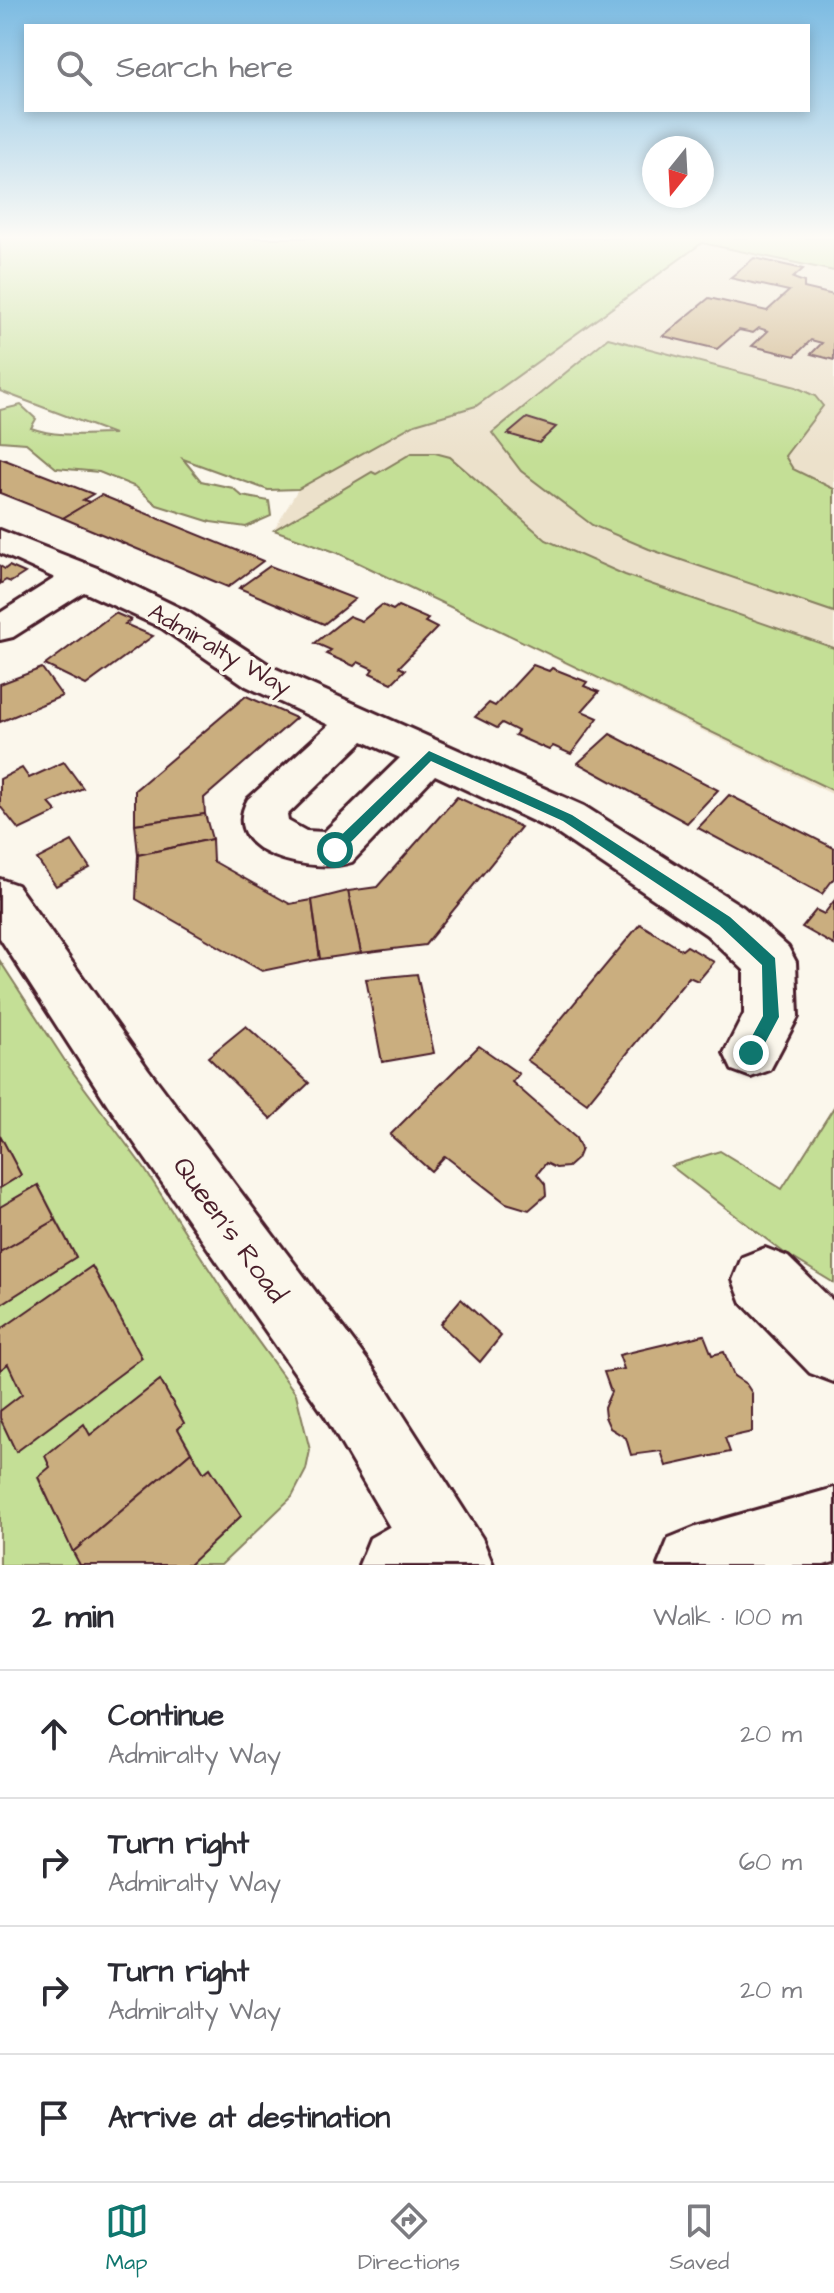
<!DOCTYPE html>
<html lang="en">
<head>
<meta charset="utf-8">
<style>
	body { margin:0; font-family:"Architects Daughter",sans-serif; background:#f7f7f7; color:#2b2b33 }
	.compass { position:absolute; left:642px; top:136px; width:72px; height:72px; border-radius:50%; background:#fff; box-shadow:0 4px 12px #0003; rotate:198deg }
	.stop { position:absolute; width:24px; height:24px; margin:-18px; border:6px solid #0f766e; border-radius:50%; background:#fff }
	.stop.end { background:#0f766e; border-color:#fff; box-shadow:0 2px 8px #0008 }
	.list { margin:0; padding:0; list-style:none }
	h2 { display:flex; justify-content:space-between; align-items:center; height:104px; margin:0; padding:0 32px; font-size:34px }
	h2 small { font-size:26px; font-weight:400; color:#7c7c81 }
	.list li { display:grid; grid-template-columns:52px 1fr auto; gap:24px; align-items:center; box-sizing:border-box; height:128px; padding:0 32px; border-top:2px solid #e1e1e2 }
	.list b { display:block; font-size:30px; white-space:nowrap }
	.list p { margin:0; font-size:26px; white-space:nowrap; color:#7c7c81 }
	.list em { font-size:26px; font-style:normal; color:#7c7c81 }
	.icon { flex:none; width:44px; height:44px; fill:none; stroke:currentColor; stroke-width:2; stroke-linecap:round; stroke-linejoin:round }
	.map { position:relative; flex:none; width:834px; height:1565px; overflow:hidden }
	.search { position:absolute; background:#fff; box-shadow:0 4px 12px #0003; left:24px; right:24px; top:24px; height:88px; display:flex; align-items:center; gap:20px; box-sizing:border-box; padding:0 28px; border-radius:0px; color:#7c7c81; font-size:30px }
	.sheet { height:616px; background:#fff }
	nav { display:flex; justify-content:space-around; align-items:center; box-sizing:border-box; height:112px; border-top:2px solid #e1e1e2; background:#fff; font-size:22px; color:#7c7c81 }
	nav a { display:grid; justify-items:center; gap:4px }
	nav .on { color:#0f766e }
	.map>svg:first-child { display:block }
	.built { fill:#ece1cb }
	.green { fill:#c4df96; stroke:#877f60; stroke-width:2 }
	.building { fill:#caae7f; stroke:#4a1f2b; stroke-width:2 }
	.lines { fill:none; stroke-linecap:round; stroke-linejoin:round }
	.street-casing { stroke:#4a1f2b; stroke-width:6 }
	.secondary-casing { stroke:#4a1f2b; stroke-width:6 }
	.street { fill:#fbf7ec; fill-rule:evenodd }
	.secondary { fill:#fbf7ec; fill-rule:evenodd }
	.route { fill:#0f766e }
	.labels { text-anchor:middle; stroke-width:7; stroke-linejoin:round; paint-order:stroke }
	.street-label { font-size:24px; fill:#4a1f2b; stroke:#fbf7ec }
	.near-street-label { font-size:28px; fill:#4a1f2b; stroke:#fbf7ec }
</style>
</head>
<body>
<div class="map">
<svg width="834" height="1565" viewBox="0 0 834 1565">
	<rect width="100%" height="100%" fill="#fbf7ec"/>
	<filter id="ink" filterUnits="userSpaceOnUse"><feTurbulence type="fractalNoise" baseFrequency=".0125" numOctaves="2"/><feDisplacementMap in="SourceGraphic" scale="16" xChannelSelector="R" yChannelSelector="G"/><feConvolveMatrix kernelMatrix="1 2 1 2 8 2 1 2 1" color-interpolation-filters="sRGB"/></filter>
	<g filter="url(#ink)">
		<path class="built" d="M702 243 834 271V795L338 553 274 530 298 489 415 424 476 406Z"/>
		<g class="green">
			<path d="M0 238H834V271L702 243 476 406 415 424 298 489 268 490 183 459 201 481 233 488 242 496 269 501 271 516 246 527 211 522 157 505 136 487 99 472 56 468 26 443 0 441V410L21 405 36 419 31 428C59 438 85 434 114 434L0 391Z"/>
			<path d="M608 338 796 387 815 396 823 406 785 456 793 469 834 489V612L649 549 592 525 521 471 492 433Z"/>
			<path d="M412 453H435L450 457 546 540 625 575 834 648V791L338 553 274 530 372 472 376 474Z"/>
			<path d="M0 961 69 1067 144 1168 236 1311 296 1394 310 1450 306 1470 292 1497 221 1565H189L241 1516 210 1468 204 1473 178 1429 184 1423 160 1380 38 1478 80 1565H0V1305L76 1257 38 1185 0 1207V1188L21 1175 0 1135Z"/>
			<path d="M834 1107V1283L783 1252 671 1166 720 1151 782 1189Z"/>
		</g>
		<g class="building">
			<path d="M754 258 803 269 793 278 804 282V288L834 295V360L811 354 822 343 811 340 795 356 752 346 768 331 759 328 753 333 739 330 717 349 663 336 709 298 767 311 789 291 730 278Z"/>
			<path d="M527 418 556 427 539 443 508 434Z"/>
			<path d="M0 458 93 494 83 500 90 502 63 518 0 493Z"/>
			<path d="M101 495 263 561 228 587 63 518Z"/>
			<path d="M0 566 5 569 9 566 25 573 11 582 6 580 0 584Z"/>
			<path d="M270 566 355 599 324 624 239 588Z"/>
			<path d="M382 605 393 610 398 606 428 619 425 622 437 628 399 667 405 670 392 683 370 673 373 669 358 662 354 666 326 654 331 650 315 643 349 616 362 621Z"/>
			<path d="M115 613 131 620 125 624 153 636 86 685 45 665Z"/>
			<path d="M533 665 549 671 552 668 587 682 584 686 599 692 582 711 598 718 571 754 553 746 549 750 515 735 518 731 502 723 497 728 475 717 489 703 495 706Z"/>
			<path d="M42 668 62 696 0 722V684Z"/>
			<path d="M246 696 296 718 204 798 205 814 135 824V790Z"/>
			<path d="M610 734 718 790 687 823 578 763Z"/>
			<path d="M64 762 83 788 49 803 57 812 19 830 0 806V779L22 768 29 778Z"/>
			<path d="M729 795 834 848V878L822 894 698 828Z"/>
			<path d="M457 797 521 827 425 945 361 953 348 891 377 887Z"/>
			<path d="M205 814 212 839 138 855 135 824Z"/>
			<path d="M212 839 213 861 290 904 312 900 320 959 262 971 136 899 138 855Z"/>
			<path d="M72 841 90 868 56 886 37 859Z"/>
			<path d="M348 891 361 953 320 959 312 900Z"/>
			<path d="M834 901V945L802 927 816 910 824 914Z"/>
			<path d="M640 924 682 950 687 946 714 962 698 981 689 977 587 1103 527 1060Z"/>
			<path d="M417 974 434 1053 382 1062 366 979Z"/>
			<path d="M246 1026 309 1083 271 1119 208 1057Z"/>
			<path d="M479 1046 519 1074 512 1082 576 1138 581 1149 577 1159 568 1167 556 1168 546 1163 537 1174 545 1184 546 1195 529 1210 506 1203 445 1156 431 1171 390 1135Z"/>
			<path d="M0 1135 21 1175 0 1188Z"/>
			<path d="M38 1185 56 1220 0 1252V1207Z"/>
			<path d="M56 1220 76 1257 0 1305V1252Z"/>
			<path d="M92 1266 142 1358 16 1452 0 1418V1411L22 1394 8 1364 0 1370V1330Z"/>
			<path d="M461 1299 501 1336 480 1362 440 1324Z"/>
			<path d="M704 1335 712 1355 724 1352 734 1376 746 1384 752 1393V1432L725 1438 730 1452 666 1466 661 1451 631 1455 626 1438 610 1428 605 1417 604 1408 611 1392 604 1372 624 1369 619 1355Z"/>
			<path d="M160 1380 184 1423 178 1429 191 1452 73 1552 38 1477 50 1467 45 1456 84 1424 90 1435Z"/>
			<path d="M191 1452 204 1473 210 1468 241 1516 189 1565H80L73 1552Z"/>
		</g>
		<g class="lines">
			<defs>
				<g id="street">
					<path d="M0 530 97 568 188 612 274 668 584 806 743 907 788 947 796 962 798 1017 770 1070 751 1077 732 1070 724 1053 744 1014V970L707 935 552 830 435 775 352 862C315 874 216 855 248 799L329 725 246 686 162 628 84 592 13 637 0 640V613L55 578 0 553ZM363 741 400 758 324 832 306 831 288 821 287 815Z"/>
					<path d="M765 1248 788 1257 834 1302V1382L810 1373 742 1303 733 1280 742 1257Z"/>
					<path d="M834 1488V1562L824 1565H658L669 1538 696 1527Z"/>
					<path d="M438 1503 464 1514 475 1540 465 1565H359L370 1538 412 1514Z"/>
				</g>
				<path id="secondary" d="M0 879 17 885 148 1069 373 1368 482 1538 493 1565H412L325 1416 108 1105 0 938Z"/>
			</defs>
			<use href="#street" class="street-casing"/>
			<use href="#secondary" class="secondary-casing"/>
			<use href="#street" class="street"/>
			<use href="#secondary" class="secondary"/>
		</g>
	</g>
	<linearGradient id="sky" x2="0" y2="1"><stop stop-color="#7cbbe2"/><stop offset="0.52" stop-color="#fdfbf6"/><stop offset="1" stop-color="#fdfbf6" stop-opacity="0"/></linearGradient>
	<rect width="834" height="457" fill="url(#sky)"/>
	<path class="route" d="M429 751 572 815 730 917 775 958 779 1017 757 1058H745L743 1053 763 1016 762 965 719 925 563 821 431 761 340 853H330V846Z"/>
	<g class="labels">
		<g class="street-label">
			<text transform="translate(220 649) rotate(30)" y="8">Admiralty Way</text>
		</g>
		<g class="near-street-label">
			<text transform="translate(231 1229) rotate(54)" y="10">Queen's Road</text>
		</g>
	</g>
</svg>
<svg class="compass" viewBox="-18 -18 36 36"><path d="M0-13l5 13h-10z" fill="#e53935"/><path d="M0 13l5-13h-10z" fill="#7c7c81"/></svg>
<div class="stop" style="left:335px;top:850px"></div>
<div class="stop end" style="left:751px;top:1053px"></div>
<div class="search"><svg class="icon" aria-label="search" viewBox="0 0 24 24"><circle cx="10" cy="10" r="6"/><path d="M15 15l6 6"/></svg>Search here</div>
</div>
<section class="sheet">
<h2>2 min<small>Walk · 100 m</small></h2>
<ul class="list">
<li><svg class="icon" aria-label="ahead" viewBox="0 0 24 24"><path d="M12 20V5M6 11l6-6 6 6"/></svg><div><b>Continue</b><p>Admiralty Way</p></div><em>20 m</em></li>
<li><svg class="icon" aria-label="right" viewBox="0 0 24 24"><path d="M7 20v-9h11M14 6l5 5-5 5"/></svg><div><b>Turn right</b><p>Admiralty Way</p></div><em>60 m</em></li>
<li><svg class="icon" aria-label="right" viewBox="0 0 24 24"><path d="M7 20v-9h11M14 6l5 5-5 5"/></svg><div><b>Turn right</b><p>Admiralty Way</p></div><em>20 m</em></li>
<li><svg class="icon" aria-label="arrive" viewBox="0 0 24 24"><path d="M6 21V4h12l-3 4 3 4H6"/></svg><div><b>Arrive at destination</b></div></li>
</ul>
</section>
<nav>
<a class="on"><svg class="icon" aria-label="map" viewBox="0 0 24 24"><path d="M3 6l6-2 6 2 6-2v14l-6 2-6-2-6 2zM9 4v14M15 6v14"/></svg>Map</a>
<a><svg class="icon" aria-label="directions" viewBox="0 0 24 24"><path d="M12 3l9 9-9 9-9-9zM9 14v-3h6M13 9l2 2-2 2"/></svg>Directions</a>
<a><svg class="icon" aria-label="saved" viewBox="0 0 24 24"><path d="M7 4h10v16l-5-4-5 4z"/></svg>Saved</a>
</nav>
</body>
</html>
